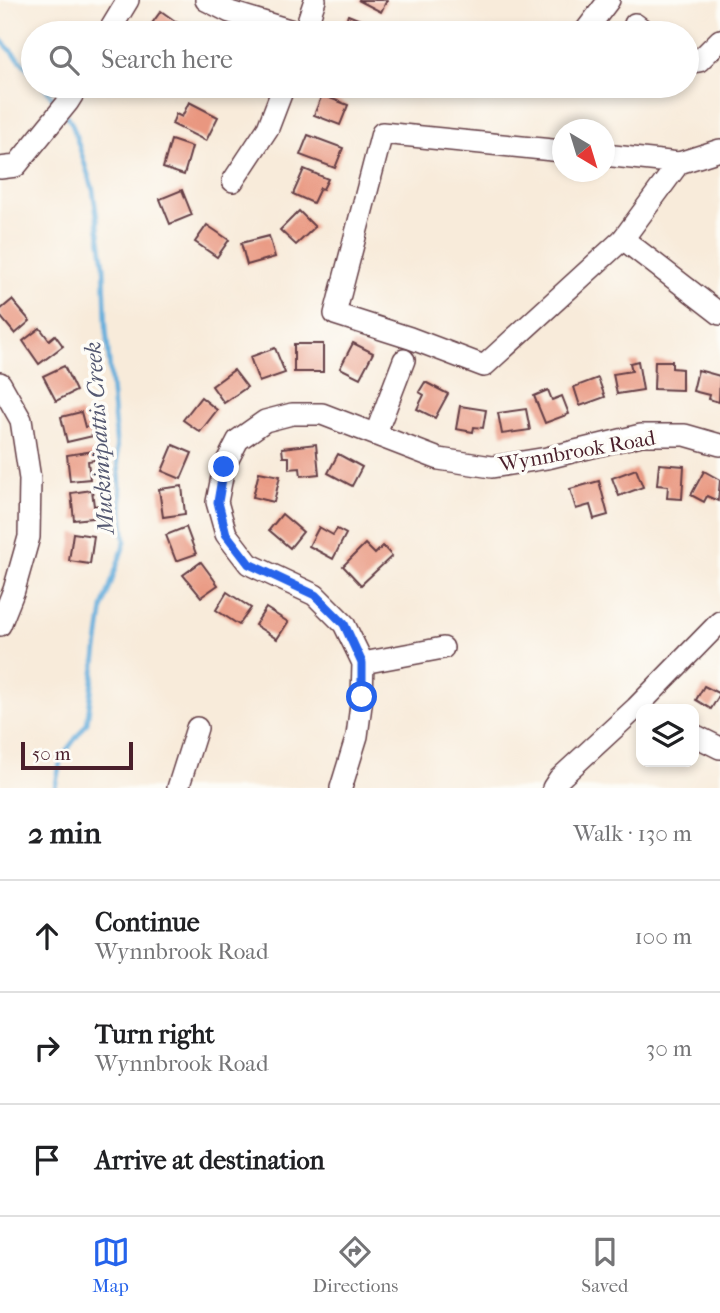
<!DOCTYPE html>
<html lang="en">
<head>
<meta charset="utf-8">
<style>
	body { margin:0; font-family:"IM FELL French Canon",serif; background:#f2f2f2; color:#202124 }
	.controls { position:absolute; right:21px; bottom:21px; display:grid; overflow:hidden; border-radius:14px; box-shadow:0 4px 10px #0003 }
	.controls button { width:63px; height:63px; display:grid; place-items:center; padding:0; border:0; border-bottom:2px solid #e0e0e0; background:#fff; color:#202124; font:35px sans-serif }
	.compass { position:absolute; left:552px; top:119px; width:63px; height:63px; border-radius:50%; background:#fff; box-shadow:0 4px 10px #0003; rotate:142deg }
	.scale { position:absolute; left:21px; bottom:18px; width:112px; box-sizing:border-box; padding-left:7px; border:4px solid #4a1f2b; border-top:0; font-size:19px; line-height:24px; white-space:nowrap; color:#4a1f2b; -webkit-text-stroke:5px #fdfcf7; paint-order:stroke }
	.stop { position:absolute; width:21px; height:21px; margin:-16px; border:5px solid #2563eb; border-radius:50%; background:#fff }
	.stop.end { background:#2563eb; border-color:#fff; box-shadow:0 2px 7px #0008 }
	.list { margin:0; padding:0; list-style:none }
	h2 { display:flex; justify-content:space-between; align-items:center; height:91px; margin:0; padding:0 28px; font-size:30px }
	h2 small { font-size:23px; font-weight:400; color:#757577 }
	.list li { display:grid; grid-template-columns:46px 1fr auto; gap:21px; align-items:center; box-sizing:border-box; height:112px; padding:0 28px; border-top:2px solid #e0e0e0 }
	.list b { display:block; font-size:26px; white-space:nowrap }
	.list p { margin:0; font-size:23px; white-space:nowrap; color:#757577 }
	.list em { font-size:23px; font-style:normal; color:#757577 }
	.icon { flex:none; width:38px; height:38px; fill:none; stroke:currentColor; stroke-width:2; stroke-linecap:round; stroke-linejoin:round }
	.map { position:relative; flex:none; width:720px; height:788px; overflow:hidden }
	.search { position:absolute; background:#fff; box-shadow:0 4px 10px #0003; left:21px; right:21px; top:21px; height:77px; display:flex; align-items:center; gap:18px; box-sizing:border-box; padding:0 24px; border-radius:38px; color:#757577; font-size:26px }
	.sheet { height:427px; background:#fff }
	nav { display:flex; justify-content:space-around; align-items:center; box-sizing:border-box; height:98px; border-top:2px solid #e0e0e0; background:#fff; font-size:19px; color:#757577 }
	nav a { display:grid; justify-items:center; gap:4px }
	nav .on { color:#2563eb }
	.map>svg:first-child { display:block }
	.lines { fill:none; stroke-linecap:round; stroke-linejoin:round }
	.stream { stroke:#63addb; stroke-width:4.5 }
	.building { fill:#e99780 }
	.minor-casing { stroke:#643e45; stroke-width:24 }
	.minor { stroke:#fff; stroke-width:21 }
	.route { stroke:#2563eb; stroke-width:9 }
	.labels { text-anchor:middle; stroke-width:7; stroke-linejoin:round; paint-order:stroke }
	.street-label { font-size:21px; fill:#4a1f2b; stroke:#fdfcf7 }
	.water-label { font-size:23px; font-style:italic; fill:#545871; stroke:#fdfcf7 }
</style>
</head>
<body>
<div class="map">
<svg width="720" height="788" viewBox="0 0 720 788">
	<rect width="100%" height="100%" fill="#fdfcf7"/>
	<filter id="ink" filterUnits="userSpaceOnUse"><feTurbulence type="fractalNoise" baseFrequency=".0143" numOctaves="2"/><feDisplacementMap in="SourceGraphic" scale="14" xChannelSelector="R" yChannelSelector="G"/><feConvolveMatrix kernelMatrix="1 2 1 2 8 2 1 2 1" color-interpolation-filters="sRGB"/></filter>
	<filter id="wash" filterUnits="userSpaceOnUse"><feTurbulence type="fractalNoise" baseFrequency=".00686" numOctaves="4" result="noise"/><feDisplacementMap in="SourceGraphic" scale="28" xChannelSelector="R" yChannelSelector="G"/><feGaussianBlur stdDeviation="1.57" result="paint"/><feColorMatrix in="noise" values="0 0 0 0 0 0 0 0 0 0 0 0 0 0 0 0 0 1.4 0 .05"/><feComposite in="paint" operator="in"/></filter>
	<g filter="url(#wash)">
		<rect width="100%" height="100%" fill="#f8ebda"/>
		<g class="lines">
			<g class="stream">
				<path d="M0 39 33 74"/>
				<path d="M44 86 57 104"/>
				<path d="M55 788 61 758 87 723 103 607 125 542 106 326 104 265 93 190 72 124 67 116"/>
			</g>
		</g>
		<g id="blocks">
			<g class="building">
				<path d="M358 0H387L381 12Z"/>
				<path d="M161 11 182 26 177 33H145Z"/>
				<path d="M348 15 368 23 364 33H341Z"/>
				<path d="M322 95 348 105 340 125 314 115Z"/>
				<path d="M189 102 218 117 206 141 172 124 176 114 182 117Z"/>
				<path d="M308 135 343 148 335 168 300 155Z"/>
				<path d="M171 140 192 147 184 175 163 168Z"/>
				<path d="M304 169 328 179 323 189 320 188 313 203 293 194Z"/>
				<path d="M182 190 192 215 170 224 160 199Z"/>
				<path d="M299 211 315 227 296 245 280 230Z"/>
				<path d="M207 225 229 240 217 257 195 242Z"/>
				<path d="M269 236 275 257 247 265 241 243Z"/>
				<path d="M12 300 30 321 15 334 0 316V310Z"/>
				<path d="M40 328 49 340 55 335 63 346 39 364 23 341Z"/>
				<path d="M353 343 373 353 360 378 340 368Z"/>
				<rect x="294" y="344" width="29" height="28"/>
				<path d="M275 348 285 373 259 382 250 357Z"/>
				<path d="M638 361 643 390 617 394 613 374 632 371 630 363Z"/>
				<path d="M655 361H672V368L682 369V390L654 389Z"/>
				<path d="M64 366 76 391 56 401 43 376Z"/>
				<path d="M234 370 247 387 224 403 212 386Z"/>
				<path d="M698 370 720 376 719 402 708 399 709 395 693 391Z"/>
				<path d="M598 378 605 397 580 406 574 387Z"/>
				<path d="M425 382 448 394 435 418 417 409 424 395 419 392Z"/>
				<path d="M548 390 552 400 562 396 569 414 545 423 534 396Z"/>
				<path d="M201 397 217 410 200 432 183 420Z"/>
				<path d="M460 406 486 410 483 428 474 427 473 432 456 429Z"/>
				<path d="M526 409 530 430 502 434 498 413Z"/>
				<path d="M81 412 85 427 91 426 93 436 67 442 61 417Z"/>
				<path d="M316 444 319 474 301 476 300 468 289 469V457H283L282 448Z"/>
				<path d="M173 445 192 453 181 479 162 471Z"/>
				<path d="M94 451 95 460 88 461 90 479 70 481 67 455Z"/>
				<path d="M338 454 362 467 352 486 328 473Z"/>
				<path d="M659 464 684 466 682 499 667 498 668 486 657 485Z"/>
				<path d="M636 469 643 487 619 496 612 478Z"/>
				<path d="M704 471 720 480 718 501 707 496 704 502 691 495Z"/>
				<path d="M259 472 280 476 274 502 253 497Z"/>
				<path d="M599 481 608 515 594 519 590 505 576 509 570 489Z"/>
				<path d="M182 486 185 514 163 517 159 489Z"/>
				<path d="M92 490 94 506 100 505 101 517 74 520 71 493Z"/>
				<path d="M282 514 303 532 290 548 269 530Z"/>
				<path d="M186 527 196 554 176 561 166 535Z"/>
				<path d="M319 527 333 535 337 529 346 534 333 559 309 546Z"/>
				<path d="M73 533 94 536 90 564 69 561Z"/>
				<path d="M365 544 375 554 383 546 392 556 361 585 343 566Z"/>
				<path d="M201 562 218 585 201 597 183 575Z"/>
				<path d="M227 592 251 608 239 625 216 610Z"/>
				<path d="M266 608 288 622 277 639 255 625Z"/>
				<path d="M704 686 720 694 711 709 696 700Z"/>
			</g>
		</g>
	</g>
	<g filter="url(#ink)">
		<use href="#blocks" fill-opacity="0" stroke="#643e45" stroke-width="2"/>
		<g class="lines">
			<defs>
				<g id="minor">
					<path d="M206 0 230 12 299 33"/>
					<path d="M635 24 647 33"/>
					<path d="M108 33 128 0"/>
					<path d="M304 33 315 0"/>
					<path d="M584 33 609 0"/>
					<path d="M687 63 699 61 720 40"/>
					<path d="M562 151 382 133 335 314 410 338 484 366 623 239 679 163"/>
					<path d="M604 155 679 163 720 150"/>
					<path d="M0 168 16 166 68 102 78 86"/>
					<path d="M233 181 268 128 284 86"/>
					<path d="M623 239 720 314"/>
					<path d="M0 383 21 420 30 479 29 537 14 590 0 625"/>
					<path d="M376 433 404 360"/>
					<path d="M363 663 443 648"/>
					<path d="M694 735 720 748"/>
					<path d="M178 788 197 728"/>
					<path d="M341 788 357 736 362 697 363 663 344 624 315 595 249 564 226 534 217 502 224 467 238 440 265 421 292 414H322L439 459 492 467 547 458 641 435H685L720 445"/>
					<path d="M553 788 559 779 636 708 720 622"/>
				</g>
			</defs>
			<use href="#minor" class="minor-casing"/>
			<use href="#minor" class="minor"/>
		</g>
	</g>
	<g class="lines" filter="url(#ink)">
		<path class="route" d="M224 467 218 502 226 534 249 564 315 595 344 624 362 663V697"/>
	</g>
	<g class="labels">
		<g class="street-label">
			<text transform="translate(577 451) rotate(-10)" y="7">Wynnbrook Road</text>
		</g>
		<g class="water-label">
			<text transform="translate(99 438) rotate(-94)" y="8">Muckinipattis Creek</text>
		</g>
	</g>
</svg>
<div class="controls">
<button><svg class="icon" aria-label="layers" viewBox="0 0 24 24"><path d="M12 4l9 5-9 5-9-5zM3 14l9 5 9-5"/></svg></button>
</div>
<svg class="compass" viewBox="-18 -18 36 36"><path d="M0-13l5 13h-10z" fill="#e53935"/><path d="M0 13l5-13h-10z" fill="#757577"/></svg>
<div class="scale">50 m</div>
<div class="stop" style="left:362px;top:697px"></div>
<div class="stop end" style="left:224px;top:467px"></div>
<div class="search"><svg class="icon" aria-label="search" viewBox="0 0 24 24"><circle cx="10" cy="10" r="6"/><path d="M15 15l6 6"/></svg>Search here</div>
</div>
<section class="sheet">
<h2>2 min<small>Walk · 130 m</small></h2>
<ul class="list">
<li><svg class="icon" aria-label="ahead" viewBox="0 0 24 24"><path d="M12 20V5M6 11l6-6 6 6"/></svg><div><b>Continue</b><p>Wynnbrook Road</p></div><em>100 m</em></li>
<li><svg class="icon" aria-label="right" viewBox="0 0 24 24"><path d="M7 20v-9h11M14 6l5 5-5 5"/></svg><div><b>Turn right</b><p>Wynnbrook Road</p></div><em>30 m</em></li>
<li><svg class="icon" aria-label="arrive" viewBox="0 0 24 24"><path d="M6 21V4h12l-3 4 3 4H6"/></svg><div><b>Arrive at destination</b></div></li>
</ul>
</section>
<nav>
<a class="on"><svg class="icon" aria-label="map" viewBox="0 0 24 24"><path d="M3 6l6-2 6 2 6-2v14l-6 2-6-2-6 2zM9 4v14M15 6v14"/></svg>Map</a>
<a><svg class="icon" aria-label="directions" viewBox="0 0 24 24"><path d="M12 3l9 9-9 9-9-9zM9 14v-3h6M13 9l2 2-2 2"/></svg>Directions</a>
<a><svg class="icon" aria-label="saved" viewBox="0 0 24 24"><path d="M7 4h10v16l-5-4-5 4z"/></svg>Saved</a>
</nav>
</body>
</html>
